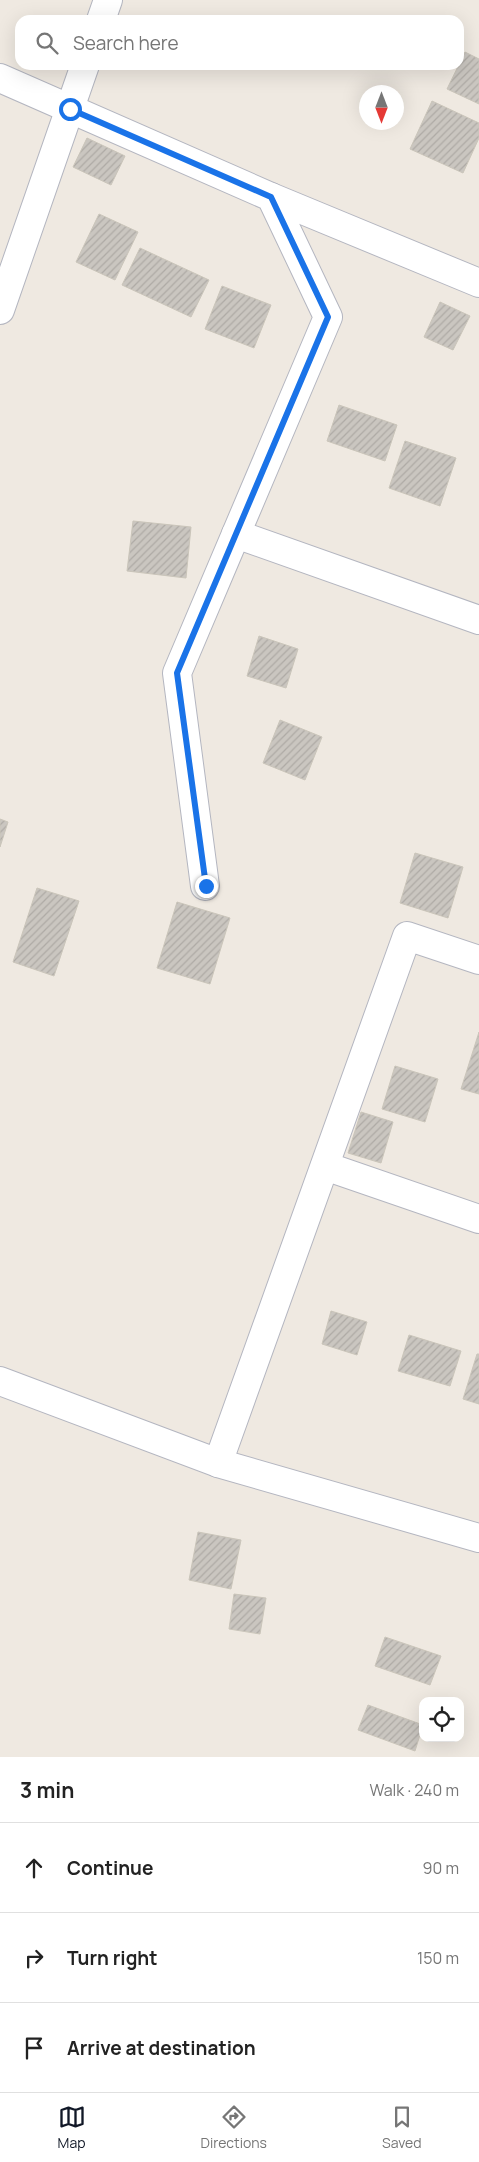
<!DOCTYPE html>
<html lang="en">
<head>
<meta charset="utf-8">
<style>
	body { margin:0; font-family:Manrope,sans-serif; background:#f2f2f2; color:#222 }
	.controls { position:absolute; right:15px; bottom:15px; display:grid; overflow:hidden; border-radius:10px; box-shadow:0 5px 20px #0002 }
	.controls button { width:45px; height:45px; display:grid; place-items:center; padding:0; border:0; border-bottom:1px solid #e0e0e0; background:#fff; color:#222; font:25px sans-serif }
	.compass { position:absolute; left:359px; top:85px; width:45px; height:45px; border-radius:50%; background:#fff; box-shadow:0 5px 20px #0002; rotate:180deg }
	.stop { position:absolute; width:15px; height:15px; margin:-11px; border:4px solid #1a73e8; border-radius:50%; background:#fff }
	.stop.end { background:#1a73e8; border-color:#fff; box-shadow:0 1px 5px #0008 }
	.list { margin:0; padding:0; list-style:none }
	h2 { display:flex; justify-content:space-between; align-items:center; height:65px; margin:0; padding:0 20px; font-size:21px }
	h2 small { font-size:16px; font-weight:400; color:#767676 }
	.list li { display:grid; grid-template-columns:32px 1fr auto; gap:15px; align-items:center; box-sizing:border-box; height:90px; padding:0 20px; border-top:1px solid #e0e0e0 }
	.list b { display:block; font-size:19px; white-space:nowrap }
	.list em { font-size:16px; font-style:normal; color:#767676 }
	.icon { flex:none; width:28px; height:28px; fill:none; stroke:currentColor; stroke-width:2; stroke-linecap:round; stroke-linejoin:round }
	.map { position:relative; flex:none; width:479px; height:1757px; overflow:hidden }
	.search { position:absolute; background:#fff; box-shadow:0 5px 20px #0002; left:15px; right:15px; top:15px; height:55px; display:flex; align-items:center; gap:12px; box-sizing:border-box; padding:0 18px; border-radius:15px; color:#767676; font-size:19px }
	.sheet { height:335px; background:#fff }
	nav { display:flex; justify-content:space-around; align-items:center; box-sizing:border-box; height:70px; border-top:1px solid #e0e0e0; background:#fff; font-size:14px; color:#767676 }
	nav a { display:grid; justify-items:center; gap:2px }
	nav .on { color:#111827 }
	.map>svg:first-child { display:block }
	.building { fill:url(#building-hatch); stroke:#cac5ba }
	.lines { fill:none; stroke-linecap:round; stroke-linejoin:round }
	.street-casing { stroke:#b4b6c0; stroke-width:30 }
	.street { stroke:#fff; stroke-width:28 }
	.route { stroke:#1a73e8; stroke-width:6 }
</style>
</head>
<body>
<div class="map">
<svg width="479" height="1757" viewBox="0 0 479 1757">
	<defs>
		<pattern id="building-hatch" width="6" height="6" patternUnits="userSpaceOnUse" patternTransform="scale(1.25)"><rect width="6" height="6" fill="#cac6c0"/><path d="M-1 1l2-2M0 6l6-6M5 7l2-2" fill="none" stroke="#aeaaa5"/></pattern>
	</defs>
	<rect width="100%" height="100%" fill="#efe9e1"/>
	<g class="building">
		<path d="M465 52 479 59V104L447 89Z"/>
		<path d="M432 101 479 123V138L463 173 410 149Z"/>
		<path d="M87 138 125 156 111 185 73 167Z"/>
		<path d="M99 214 138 232 115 280 76 262Z"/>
		<path d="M140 248 209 280 191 317 122 285Z"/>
		<path d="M222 286 271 305 254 348 205 329Z"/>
		<path d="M440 302 470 316 453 350 424 337Z"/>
		<path d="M339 405 397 425 385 461 327 441Z"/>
		<path d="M405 441 456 458 440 506 389 488Z"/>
		<path d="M133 521 191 527 186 578 127 571Z"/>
		<path d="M259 636 298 649 286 688 247 676Z"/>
		<path d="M280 720 322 737 305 780 263 763Z"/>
		<path d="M0 819 8 822 0 847Z"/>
		<path d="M415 853 463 867 448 918 400 903Z"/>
		<path d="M37 888 79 901 54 976 13 962Z"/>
		<path d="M177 902 230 918 210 984 157 968Z"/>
		<path d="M479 1032V1094L461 1089Z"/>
		<path d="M395 1066 438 1079 425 1122 382 1109Z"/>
		<path d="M361 1112 393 1122 381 1163 348 1153Z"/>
		<path d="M331 1311 367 1322 357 1355 322 1344Z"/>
		<path d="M409 1335 461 1351 450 1386 398 1371Z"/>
		<path d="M477 1354H479V1404L463 1399Z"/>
		<path d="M198 1532 241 1540 231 1589 189 1580Z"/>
		<path d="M234 1594 266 1598 260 1634 229 1629Z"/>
		<path d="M385 1637 441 1656 430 1685 375 1666Z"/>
		<path d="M368 1705 423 1725 415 1751 358 1730Z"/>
	</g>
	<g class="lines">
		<defs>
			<g id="street">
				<path d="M101 20 108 0"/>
				<path d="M0 78 271 197 328 317 177 673 205 886"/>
				<path d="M271 197 479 283"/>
				<path d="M0 310 85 65"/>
				<path d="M236 534 479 620"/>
				<path d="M325 1166 479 1219"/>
				<path d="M0 1381 218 1463 479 1538"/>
				<path d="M218 1463 407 936 479 960"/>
			</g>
		</defs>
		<use href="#street" class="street-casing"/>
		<use href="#street" class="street"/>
	</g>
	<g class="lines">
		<path class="route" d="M70 109 271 197 328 317 177 673 206 886"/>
	</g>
</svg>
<div class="controls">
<button><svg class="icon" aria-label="locate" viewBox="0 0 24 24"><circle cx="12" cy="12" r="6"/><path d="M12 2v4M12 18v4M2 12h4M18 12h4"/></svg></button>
</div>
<svg class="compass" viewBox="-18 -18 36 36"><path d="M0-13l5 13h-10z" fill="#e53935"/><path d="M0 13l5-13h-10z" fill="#767676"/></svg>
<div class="stop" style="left:70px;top:109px"></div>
<div class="stop end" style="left:206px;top:886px"></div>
<div class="search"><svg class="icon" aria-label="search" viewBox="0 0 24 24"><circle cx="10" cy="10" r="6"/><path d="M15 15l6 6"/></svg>Search here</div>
</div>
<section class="sheet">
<h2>3 min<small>Walk · 240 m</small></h2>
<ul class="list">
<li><svg class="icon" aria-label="ahead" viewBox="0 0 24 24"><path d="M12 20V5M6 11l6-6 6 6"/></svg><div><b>Continue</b></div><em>90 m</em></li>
<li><svg class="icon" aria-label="right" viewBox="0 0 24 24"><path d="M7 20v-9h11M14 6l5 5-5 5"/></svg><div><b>Turn right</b></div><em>150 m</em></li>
<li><svg class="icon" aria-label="arrive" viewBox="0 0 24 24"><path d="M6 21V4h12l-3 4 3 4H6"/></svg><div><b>Arrive at destination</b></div></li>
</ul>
</section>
<nav>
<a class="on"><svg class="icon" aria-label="map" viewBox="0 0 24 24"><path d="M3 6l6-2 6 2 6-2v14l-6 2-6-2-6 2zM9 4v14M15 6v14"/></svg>Map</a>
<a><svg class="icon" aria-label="directions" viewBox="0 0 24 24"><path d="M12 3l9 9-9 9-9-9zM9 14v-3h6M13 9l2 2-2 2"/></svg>Directions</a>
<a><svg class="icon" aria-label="saved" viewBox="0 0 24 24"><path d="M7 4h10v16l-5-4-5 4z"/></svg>Saved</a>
</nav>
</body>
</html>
